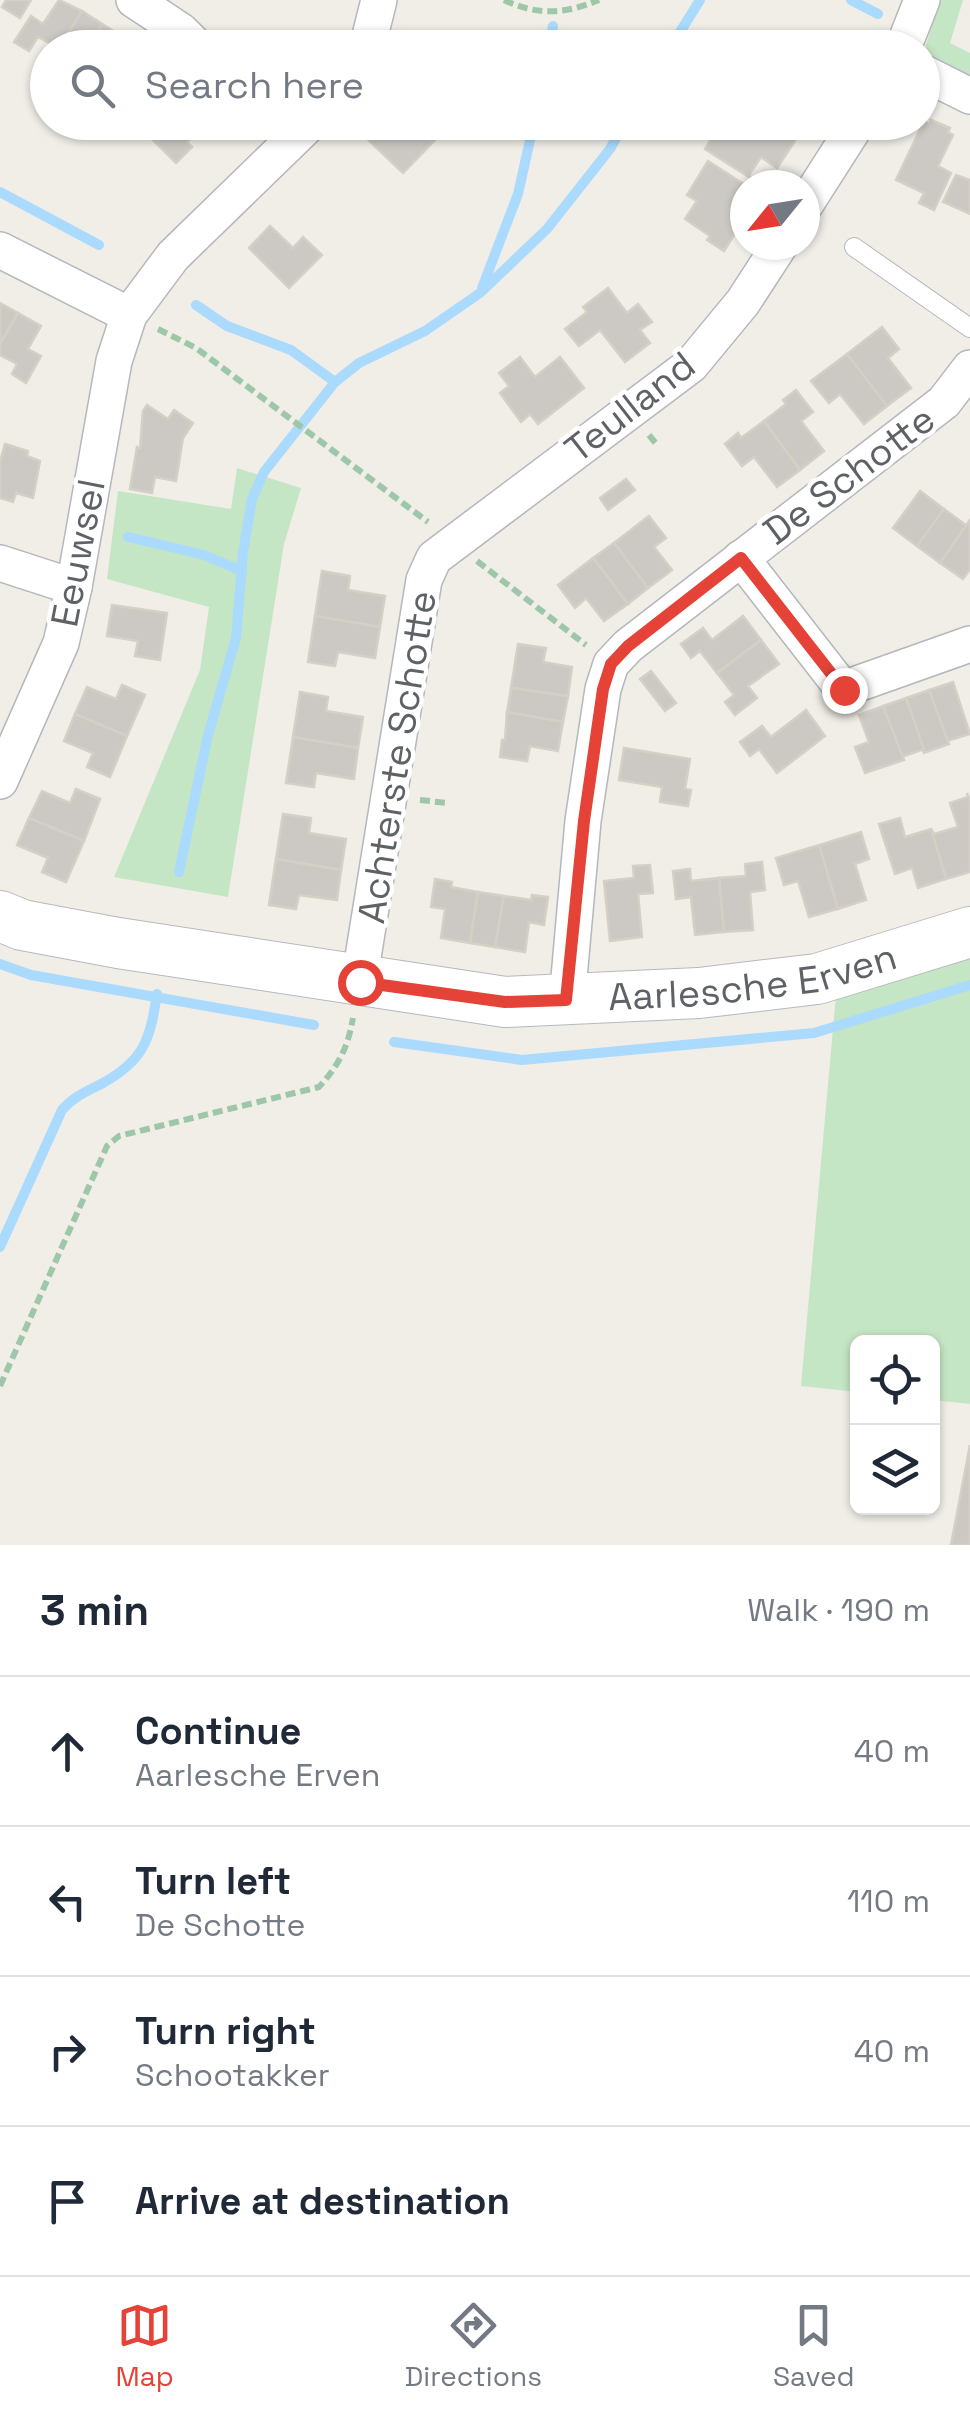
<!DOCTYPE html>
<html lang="en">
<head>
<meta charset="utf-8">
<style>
	body { margin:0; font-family:"Space Grotesk",sans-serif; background:#f2f2f3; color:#1f2937 }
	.controls { position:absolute; right:30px; bottom:30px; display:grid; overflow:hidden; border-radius:15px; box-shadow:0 2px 8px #0004 }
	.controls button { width:90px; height:90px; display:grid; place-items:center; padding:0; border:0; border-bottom:2px solid #e0e1e3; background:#fff; color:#1f2937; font:50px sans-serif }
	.compass { position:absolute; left:730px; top:170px; width:90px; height:90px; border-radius:50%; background:#fff; box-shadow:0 2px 8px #0004; rotate:240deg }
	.stop { position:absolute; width:30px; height:30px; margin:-22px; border:8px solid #e54238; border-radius:50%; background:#fff }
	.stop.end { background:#e54238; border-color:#fff; box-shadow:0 2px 10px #0008 }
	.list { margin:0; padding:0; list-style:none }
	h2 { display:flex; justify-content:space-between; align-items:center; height:130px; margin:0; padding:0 40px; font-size:42px }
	h2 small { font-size:32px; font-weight:400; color:#747a83 }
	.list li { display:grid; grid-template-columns:65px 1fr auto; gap:30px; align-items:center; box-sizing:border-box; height:150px; padding:0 40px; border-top:2px solid #e0e1e3 }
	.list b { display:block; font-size:38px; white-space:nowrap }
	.list p { margin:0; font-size:32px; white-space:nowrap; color:#747a83 }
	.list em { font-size:32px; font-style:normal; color:#747a83 }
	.icon { flex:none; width:55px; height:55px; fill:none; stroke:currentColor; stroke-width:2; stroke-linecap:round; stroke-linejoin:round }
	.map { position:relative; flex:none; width:970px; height:1545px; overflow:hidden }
	.search { position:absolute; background:#fff; box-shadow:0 2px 8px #0004; left:30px; right:30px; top:30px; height:110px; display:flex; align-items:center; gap:25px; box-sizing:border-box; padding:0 35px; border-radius:55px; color:#747a83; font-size:38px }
	.sheet { height:730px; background:#fff }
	nav { display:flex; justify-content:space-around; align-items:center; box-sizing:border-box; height:140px; border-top:2px solid #e0e1e3; background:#fff; font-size:28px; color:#747a83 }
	nav a { display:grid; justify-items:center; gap:5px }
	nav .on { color:#e54238 }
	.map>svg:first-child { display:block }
	.green { fill:#c5e6c4 }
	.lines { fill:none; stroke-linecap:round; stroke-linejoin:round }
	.stream { stroke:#aadafd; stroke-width:10 }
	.building { fill:#ccc9c4; stroke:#d5d0c5; stroke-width:2.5 }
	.lane-casing { stroke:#b4b7bb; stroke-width:20 }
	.street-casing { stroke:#b4b7bb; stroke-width:38 }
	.secondary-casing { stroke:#b5b9be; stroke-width:52 }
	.path { stroke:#9ec7a9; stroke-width:6; stroke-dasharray:10 5; stroke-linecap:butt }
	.lane { stroke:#fff; stroke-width:18 }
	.street { stroke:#fff; stroke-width:35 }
	.secondary { stroke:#fff; stroke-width:50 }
	.route { stroke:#e54238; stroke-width:12 }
	.labels { text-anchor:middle; stroke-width:9; stroke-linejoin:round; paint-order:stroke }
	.street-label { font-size:38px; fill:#5e6267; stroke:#fff }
</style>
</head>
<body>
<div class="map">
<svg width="970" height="1545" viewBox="0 0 970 1545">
	<rect width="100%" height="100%" fill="#f0eee7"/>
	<g class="green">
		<path d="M939 0H963L950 43 970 53V85L926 57 925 49Z"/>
		<path d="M237 468 301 488 284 544 228 897 114 877 200 670 209 607 107 579 118 491 231 509Z"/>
		<path d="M970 948V1404L933 1400 932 1342H858L857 1392 801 1386 837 984Z"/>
	</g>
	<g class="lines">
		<g class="stream">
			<path d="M851 0 878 14"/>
			<path d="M549 48 553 26"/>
			<path d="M670 48 700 0"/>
			<path d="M0 192 99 245"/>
			<path d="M482 288 518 194 534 122"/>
			<path d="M196 305 227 326 291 350 335 382"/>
			<path d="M128 537 204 555 242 571"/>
			<path d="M179 872 208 735 236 638 243 552 252 499 264 472 335 382 359 363 425 331 480 293 547 229 610 149 625 122"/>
			<path d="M0 964 31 975 314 1025"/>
			<path d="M394 1042 522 1060 814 1033 970 985"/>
			<path d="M0 1247 62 1110C73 1097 87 1091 101 1084 144 1061 150 1040 157 994"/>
		</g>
	</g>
	<g class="building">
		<path d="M6 0H31L20 18 2 7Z"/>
		<path d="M59 0 82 11 59 48 38 37 29 51 14 42 31 16 43 24Z"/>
		<path d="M82 11 102 24 87 48H59Z"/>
		<path d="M102 24 123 37 116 48H87Z"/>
		<path d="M931 120 950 128 948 132 953 135 938 166 951 173 934 210 919 203 924 193 896 180 924 121 929 124Z"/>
		<path d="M136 122H176L156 143Z"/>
		<path d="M176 122H206L187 142 192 147 176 163 156 143Z"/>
		<path d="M373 122H395L406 133 417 123 435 140 403 173 362 134Z"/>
		<path d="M721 122H783L800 133 777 168 761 157 749 175 752 179 705 149Z"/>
		<path d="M708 161 745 185V192L732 213 743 221 724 251 707 240 710 236 685 219 697 201 687 195Z"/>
		<path d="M956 175 970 180V214L943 202Z"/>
		<path d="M270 226 293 248 303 237 322 255 289 288 249 248Z"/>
		<path d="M608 288 627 313 638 304 652 322 640 330 650 343 625 362 600 330 579 346 565 329 587 312 583 307Z"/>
		<path d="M0 303 18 313 0 344Z"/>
		<path d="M18 313 41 326 28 349 41 356 26 383 12 374 17 364 0 355V344Z"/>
		<path d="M882 327 899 349 888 358 911 388 887 406 847 354Z"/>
		<path d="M847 354 887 406 864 424 840 394 829 403 811 381Z"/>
		<path d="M520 357 535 377 560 357 584 388 538 424 530 414 521 422 500 393 509 386 499 373Z"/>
		<path d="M796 390 813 412 801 421 824 451 800 470 764 421 786 404 783 400Z"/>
		<path d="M147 405 168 419 174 410 193 423 183 438 176 481 155 477 152 493 130 489 137 447 140 448 143 411Z"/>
		<path d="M764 421 800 470 777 487 754 457 742 466 725 444 738 433 741 438Z"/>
		<path d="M5 444 28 451 27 456 40 461 33 498 16 493 13 502 0 498V462Z"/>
		<path d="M626 479 635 490 608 510 600 498Z"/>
		<path d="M920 491 944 509 917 546 893 528Z"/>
		<path d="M944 509 967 526 940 563 917 546Z"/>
		<path d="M649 516 666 538 654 547 672 570 648 588 614 543Z"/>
		<path d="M970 520V569L963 579 940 563Z"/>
		<path d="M614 543 648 588 628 604 593 558Z"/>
		<path d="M593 558 628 604 604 621 586 598 575 608 558 585Z"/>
		<path d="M322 571 350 576 348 590 385 596 380 627 315 616Z"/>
		<path d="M112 605 167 613 160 660 135 656 138 641 107 636Z"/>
		<path d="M315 616 380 627 375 658 338 652 335 666 308 662Z"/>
		<path d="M743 616 761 640 717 673 700 651 691 658 681 644 703 628 712 640Z"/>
		<path d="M761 640 779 664 748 686 757 698 735 715 725 702 734 695 717 673Z"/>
		<path d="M518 644 546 648 543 662 572 667 568 696 511 688Z"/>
		<path d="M651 671 676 703 665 711 640 679Z"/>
		<path d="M953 682 970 734 947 741 929 690Z"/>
		<path d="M122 685 145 695 127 736 75 714 87 687 116 699Z"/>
		<path d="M511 688 568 696 563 722 507 712Z"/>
		<path d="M929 690 949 744 924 753 906 698Z"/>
		<path d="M300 692 328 697 326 711 363 717 358 748 293 737Z"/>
		<path d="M906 698 924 749 902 757 883 706Z"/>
		<path d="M883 706 904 760 865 773 855 747 869 742 859 715Z"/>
		<path d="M806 710 825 736 777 773 759 749 750 756 740 742 762 726 771 737Z"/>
		<path d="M507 712 563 722 558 751 530 746 527 761 500 757 502 740H505Z"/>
		<path d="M75 714 127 736 110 777 87 767 93 753 64 741Z"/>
		<path d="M293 737 358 748 354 779 316 773 314 787 286 783Z"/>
		<path d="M624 748 690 759 685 789 691 790 688 806 660 802 662 787 619 780Z"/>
		<path d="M76 789 100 799 84 841 29 818 42 791 70 803Z"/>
		<path d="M967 793 970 801V872L946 879 931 829 934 834 958 827 950 803 968 797Z"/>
		<path d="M283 814 311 818 309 833 346 839 341 870 276 859Z"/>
		<path d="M29 818 84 841 66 882 42 872 48 858 17 845Z"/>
		<path d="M900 818 905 837 931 829 946 879 918 888 912 868 895 874 879 824Z"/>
		<path d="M861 832 869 859 855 864 866 900 838 909 819 845Z"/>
		<path d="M819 845 838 909 809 917 798 881 784 885 776 858Z"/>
		<path d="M276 859 341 870 337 900 299 895 296 909 269 905Z"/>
		<path d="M762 862 765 890 750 892 753 930 724 932 719 878 746 876 745 864Z"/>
		<path d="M650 865 653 893 638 894 642 937 610 941 604 881 634 878 633 866Z"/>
		<path d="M690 869 691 881 719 878 724 932 695 935 691 897 676 899 673 871Z"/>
		<path d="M435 879 452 882 451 887 478 892 470 943 441 938 445 909 431 907Z"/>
		<path d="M478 892 504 896 495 947 470 943Z"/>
		<path d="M532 895 548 897 544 925 529 922 525 952 495 947 504 896 531 900Z"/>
		<path d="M970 1445V1545H951Z"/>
	</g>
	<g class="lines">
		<defs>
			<path id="lane" d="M854 247 970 328"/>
			<g id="street">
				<path d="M134 0 181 31 198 48"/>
				<path d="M367 48 379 0"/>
				<path d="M903 48 922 0"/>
				<path d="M922 72 970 96"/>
				<path d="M805 205 858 122"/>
				<path d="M0 250 129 315"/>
				<path d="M741 558 843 689 970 644"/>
				<path d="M0 563 74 587"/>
				<path d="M0 781 61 643 74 587 114 361 129 315 173 256 311 122"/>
				<path d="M359 982 424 580 434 558 691 365 743 302 780 245"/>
				<path d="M567 1000 583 821 603 689 611 664 628 646 944 402 970 368"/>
			</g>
			<g id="secondary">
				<path id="s1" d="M0 916 22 925 118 943 505 1002 699 993 817 979 970 932"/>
			</g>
		</defs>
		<use href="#lane" class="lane-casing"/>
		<use href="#street" class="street-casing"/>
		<use href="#secondary" class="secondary-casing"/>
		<g class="path">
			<path d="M504 0C538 16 565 14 599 0"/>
			<path d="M158 329 196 348 428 522"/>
			<path d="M649 435 658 446"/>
			<path d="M477 561 586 645"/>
			<path d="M420 800 447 803"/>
			<path d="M0 1386 107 1146 119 1136 319 1087C339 1065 348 1047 353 1018"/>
		</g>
		<use href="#lane" class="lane"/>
		<use href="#street" class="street"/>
		<use href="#secondary" class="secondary"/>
	</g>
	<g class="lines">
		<path class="route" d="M360 982 505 1002 566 1000 584 821 603 689 611 664 628 646 741 558 844 690"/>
	</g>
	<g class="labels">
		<g class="street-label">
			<text transform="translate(630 407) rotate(-38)" y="13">Teulland</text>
			<text transform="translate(849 475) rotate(-37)" y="13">De Schotte</text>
			<text transform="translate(78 553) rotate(-79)" y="13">Eeuwsel</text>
			<text transform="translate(397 757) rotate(-81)" y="13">Achterste Schotte</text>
			<text dy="13" stroke="none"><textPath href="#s1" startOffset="762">Aarlesche Erven</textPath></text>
		</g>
	</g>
</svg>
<div class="controls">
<button><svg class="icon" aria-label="locate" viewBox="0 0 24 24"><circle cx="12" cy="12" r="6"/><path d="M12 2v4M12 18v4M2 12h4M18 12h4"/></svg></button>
<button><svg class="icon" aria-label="layers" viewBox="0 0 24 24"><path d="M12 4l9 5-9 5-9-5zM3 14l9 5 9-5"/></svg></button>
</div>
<svg class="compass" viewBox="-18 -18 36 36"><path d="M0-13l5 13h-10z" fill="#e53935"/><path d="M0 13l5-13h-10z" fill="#747a83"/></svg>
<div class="stop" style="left:360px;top:982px"></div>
<div class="stop end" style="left:844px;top:690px"></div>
<div class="search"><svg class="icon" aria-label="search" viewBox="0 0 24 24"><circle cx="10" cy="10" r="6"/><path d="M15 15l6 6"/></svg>Search here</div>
</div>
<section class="sheet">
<h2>3 min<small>Walk · 190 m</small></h2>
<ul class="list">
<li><svg class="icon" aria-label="ahead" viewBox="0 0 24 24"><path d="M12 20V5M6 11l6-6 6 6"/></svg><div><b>Continue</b><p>Aarlesche Erven</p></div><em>40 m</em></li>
<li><svg class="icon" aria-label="left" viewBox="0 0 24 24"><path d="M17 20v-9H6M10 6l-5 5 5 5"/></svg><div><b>Turn left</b><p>De Schotte</p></div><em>110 m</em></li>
<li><svg class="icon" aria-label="right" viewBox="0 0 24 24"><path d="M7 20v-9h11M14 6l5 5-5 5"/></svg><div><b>Turn right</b><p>Schootakker</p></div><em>40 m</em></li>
<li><svg class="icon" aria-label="arrive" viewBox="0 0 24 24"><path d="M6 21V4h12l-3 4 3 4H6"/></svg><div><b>Arrive at destination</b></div></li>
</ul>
</section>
<nav>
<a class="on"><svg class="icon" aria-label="map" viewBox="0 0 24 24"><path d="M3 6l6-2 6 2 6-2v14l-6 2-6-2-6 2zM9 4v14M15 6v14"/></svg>Map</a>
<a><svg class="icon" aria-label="directions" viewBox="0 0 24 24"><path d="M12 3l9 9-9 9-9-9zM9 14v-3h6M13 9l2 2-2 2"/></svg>Directions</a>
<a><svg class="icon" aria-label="saved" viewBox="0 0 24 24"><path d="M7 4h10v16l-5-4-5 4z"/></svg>Saved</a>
</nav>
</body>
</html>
